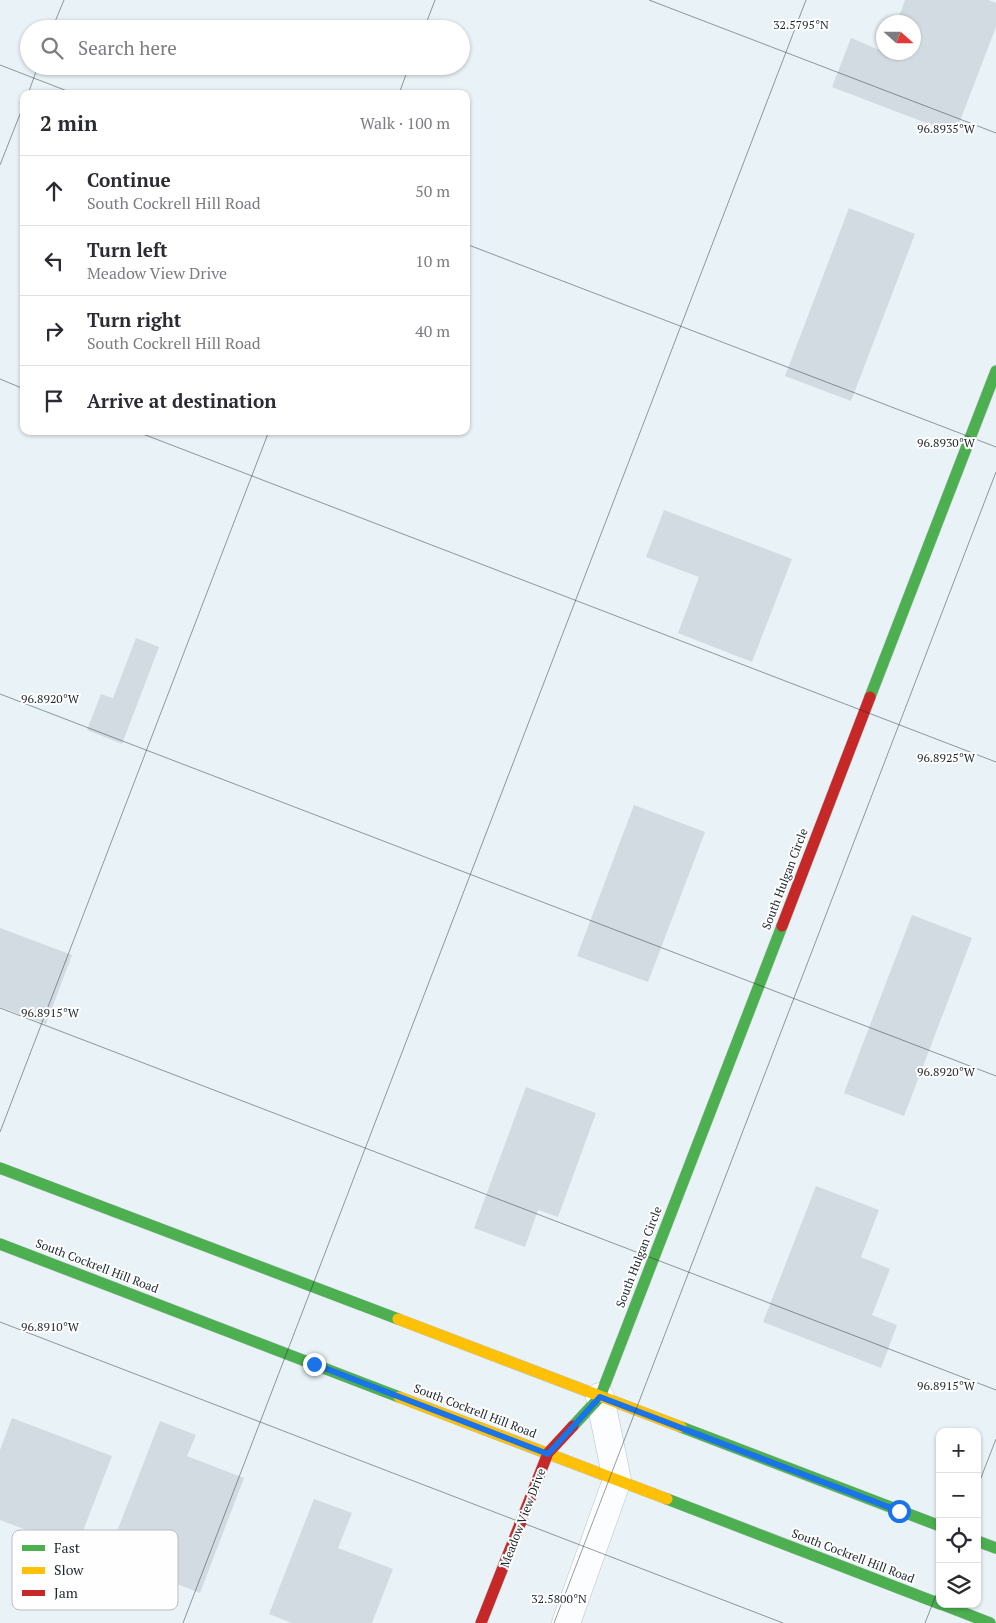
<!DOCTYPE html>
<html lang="en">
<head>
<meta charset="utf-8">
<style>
	body { margin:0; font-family:"PT Serif",serif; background:#f2f2f3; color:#2b2b33 }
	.controls { position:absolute; right:15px; bottom:15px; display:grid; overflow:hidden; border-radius:10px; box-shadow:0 1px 4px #0004 }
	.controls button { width:45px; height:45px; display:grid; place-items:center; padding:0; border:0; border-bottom:1px solid #e1e1e2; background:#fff; color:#2b2b33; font:25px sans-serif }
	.compass { position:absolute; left:876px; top:15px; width:45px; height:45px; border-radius:50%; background:#fff; box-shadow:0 1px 4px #0004; rotate:111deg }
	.stop { position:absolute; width:15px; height:15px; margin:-11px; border:4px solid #1a73e8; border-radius:50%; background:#fff }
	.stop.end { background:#1a73e8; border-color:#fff; box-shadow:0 1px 5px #0008 }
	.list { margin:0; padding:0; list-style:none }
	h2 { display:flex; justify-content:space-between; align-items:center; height:65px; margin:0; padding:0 20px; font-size:21px }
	h2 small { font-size:16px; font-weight:400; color:#7c7c81 }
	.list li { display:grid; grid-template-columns:32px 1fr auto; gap:15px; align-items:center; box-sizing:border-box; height:70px; padding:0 20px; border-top:1px solid #e1e1e2 }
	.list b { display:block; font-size:19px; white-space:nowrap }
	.list p { margin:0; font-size:16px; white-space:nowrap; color:#7c7c81 }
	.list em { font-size:16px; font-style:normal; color:#7c7c81 }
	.icon { flex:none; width:28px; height:28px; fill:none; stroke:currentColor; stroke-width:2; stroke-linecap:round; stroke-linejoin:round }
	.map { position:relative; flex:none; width:996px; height:1623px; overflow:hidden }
	.search { position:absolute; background:#fff; box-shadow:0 1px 4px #0004; left:20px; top:20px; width:450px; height:55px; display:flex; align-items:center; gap:12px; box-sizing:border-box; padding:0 18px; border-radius:28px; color:#7c7c81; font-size:19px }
	.panel { position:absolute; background:#fff; box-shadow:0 1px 4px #0004; left:20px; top:90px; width:450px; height:345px; border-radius:10px }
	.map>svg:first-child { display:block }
	.building { fill:#d3dbe2 }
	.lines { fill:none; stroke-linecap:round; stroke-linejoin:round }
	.street-casing { stroke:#bac3c8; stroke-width:29 }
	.fast-casing { stroke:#bac3c8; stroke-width:12 }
	.slow-casing { stroke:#bac3c8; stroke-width:12 }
	.jam-casing { stroke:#bac3c8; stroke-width:12 }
	.street { stroke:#fcfdfe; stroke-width:28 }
	.fast { stroke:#4caf50; stroke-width:11 }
	.slow { stroke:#ffc107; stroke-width:11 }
	.jam { stroke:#c62828; stroke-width:11 }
	.route { stroke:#1a73e8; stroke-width:6 }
	.ticks { fill:none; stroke:#1d272d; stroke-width:1; stroke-opacity:0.45 }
	.labels { text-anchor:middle; stroke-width:4; stroke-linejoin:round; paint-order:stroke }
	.street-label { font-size:12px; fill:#1d272d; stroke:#fefefe }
	.key { fill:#fefefe; stroke:#babebf; stroke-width:1 }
	.key-label { font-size:14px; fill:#1d272d }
	.ticks-label { font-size:12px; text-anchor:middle; fill:#1d272d; stroke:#fefefe; stroke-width:4; stroke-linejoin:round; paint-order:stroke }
</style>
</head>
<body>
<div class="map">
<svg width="996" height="1623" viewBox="0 0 996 1623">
	<rect width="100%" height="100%" fill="#e9f2f7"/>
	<g class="building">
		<path d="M905 0H988L996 3V27L955 134 832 87 851 38 884 52H914V22H897Z"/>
		<path d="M849 208 915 234 851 401 785 376Z"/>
		<path d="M664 510 792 559 752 662 678 633 699 577 646 557Z"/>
		<path d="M136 638 159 647 122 744 87 730 101 694 113 698Z"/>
		<path d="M634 805 705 832 648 982 577 956Z"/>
		<path d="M912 915 972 938 904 1116 844 1093Z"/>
		<path d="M0 928 72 955 46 1024 0 1007Z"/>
		<path d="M526 1087 596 1113 558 1217 538 1210 525 1247 474 1228Z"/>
		<path d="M816 1186 879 1210 861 1257 890 1269 872 1315 897 1325 881 1368 763 1322Z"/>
		<path d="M12 1418 112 1456 76 1549 0 1520V1450Z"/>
		<path d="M160 1421 196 1435 187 1456 244 1478 200 1593 107 1557Z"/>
		<path d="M314 1499 352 1513 338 1548 393 1569 372 1623H292L269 1614Z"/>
	</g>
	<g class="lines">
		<defs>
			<path id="street" d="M566 1623 617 1480 600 1397"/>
			<g id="fast">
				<path d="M870 697 996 371"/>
				<path d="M0 1168 398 1319"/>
				<path d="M0 1244 399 1397"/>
				<path d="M573 1426 600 1397 782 926"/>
				<path d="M681 1427 940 1526"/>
				<path d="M667 1499 940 1604"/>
				<path d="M977 1541 996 1548"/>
				<path d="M941 1604 990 1623"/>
			</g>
			<g id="slow">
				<path d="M398 1319 681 1427"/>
				<path d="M399 1397 667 1499"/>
			</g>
			<g id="jam">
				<path d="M782 926 870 697"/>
				<path d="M481 1623 548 1453 573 1426"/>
			</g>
		</defs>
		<use href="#street" class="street-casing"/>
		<use href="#fast" class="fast-casing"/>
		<use href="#slow" class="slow-casing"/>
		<use href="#jam" class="jam-casing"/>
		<use href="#street" class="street"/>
		<use href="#fast" class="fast"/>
		<use href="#slow" class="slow"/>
		<use href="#jam" class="jam"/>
	</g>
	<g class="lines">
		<path class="route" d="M314 1364 548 1454 600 1397 899 1511"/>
	</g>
	<path class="ticks" d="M649 0 996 133M52 29 64 0M424 29 435 0M0 65 75 94M28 94 38 66M399 94 409 66M0 165 24 104M466 244 996 447M0 379 24 389M135 431 996 762M0 694 996 1076M0 1008 996 1390M0 1132 269 431M0 1322 783 1623M977 1488 996 1439M183 1623 806 0M554 1623 996 472M925 1623 940 1585"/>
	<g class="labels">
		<g class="street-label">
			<text transform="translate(785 879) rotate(-69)" y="4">South Hulgan Circle</text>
			<text transform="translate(639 1257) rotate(-69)" y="4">South Hulgan Circle</text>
			<text transform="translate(97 1266) rotate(21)" y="4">South Cockrell Hill Road</text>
			<text transform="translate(475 1411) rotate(21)" y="4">South Cockrell Hill Road</text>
			<text transform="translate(523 1518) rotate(-69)" y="4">Meadow View Drive</text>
			<text transform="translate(853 1556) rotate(21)" y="4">South Cockrell Hill Road</text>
		</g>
	</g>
	<rect x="12" y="1530" width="166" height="80" rx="8" class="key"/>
	<rect x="22" y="1545" width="23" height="6" fill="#4caf50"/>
	<rect x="22" y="1567" width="23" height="7" fill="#ffc107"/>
	<rect x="22" y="1590" width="23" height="6" fill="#c62828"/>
	<g class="key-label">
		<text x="54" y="1553">Fast</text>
		<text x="54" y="1575">Slow</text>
		<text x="54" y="1598">Jam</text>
	</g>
	<g class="ticks-label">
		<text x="801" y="29">32.5795°N</text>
		<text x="946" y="133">96.8935°W</text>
		<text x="946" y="447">96.8930°W</text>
		<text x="50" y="703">96.8920°W</text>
		<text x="946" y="762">96.8925°W</text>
		<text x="50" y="1017">96.8915°W</text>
		<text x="946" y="1076">96.8920°W</text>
		<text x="50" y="1331">96.8910°W</text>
		<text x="946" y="1390">96.8915°W</text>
		<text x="559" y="1603">32.5800°N</text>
	</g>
</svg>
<div class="controls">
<button>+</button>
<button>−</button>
<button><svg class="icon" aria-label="locate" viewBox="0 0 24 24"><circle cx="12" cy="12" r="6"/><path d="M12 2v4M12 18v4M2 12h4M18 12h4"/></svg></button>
<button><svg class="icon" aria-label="layers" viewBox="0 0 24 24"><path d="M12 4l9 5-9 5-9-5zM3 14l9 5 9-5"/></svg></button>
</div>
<svg class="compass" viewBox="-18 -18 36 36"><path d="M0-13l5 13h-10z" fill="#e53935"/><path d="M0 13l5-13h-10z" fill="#7c7c81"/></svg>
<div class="stop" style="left:899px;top:1511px"></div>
<div class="stop end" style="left:314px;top:1364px"></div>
<div class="search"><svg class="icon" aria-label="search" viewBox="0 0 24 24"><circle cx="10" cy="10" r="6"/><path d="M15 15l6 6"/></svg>Search here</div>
<section class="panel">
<h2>2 min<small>Walk · 100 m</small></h2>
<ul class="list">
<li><svg class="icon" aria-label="ahead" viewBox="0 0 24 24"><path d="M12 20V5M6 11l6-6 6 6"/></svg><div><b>Continue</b><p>South Cockrell Hill Road</p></div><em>50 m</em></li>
<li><svg class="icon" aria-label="left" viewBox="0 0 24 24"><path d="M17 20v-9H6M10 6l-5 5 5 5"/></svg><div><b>Turn left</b><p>Meadow View Drive</p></div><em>10 m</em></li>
<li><svg class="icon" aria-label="right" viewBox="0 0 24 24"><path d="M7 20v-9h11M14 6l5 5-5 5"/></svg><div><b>Turn right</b><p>South Cockrell Hill Road</p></div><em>40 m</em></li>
<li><svg class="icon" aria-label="arrive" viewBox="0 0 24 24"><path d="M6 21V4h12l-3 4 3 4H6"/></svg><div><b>Arrive at destination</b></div></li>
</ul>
</section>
</div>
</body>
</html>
